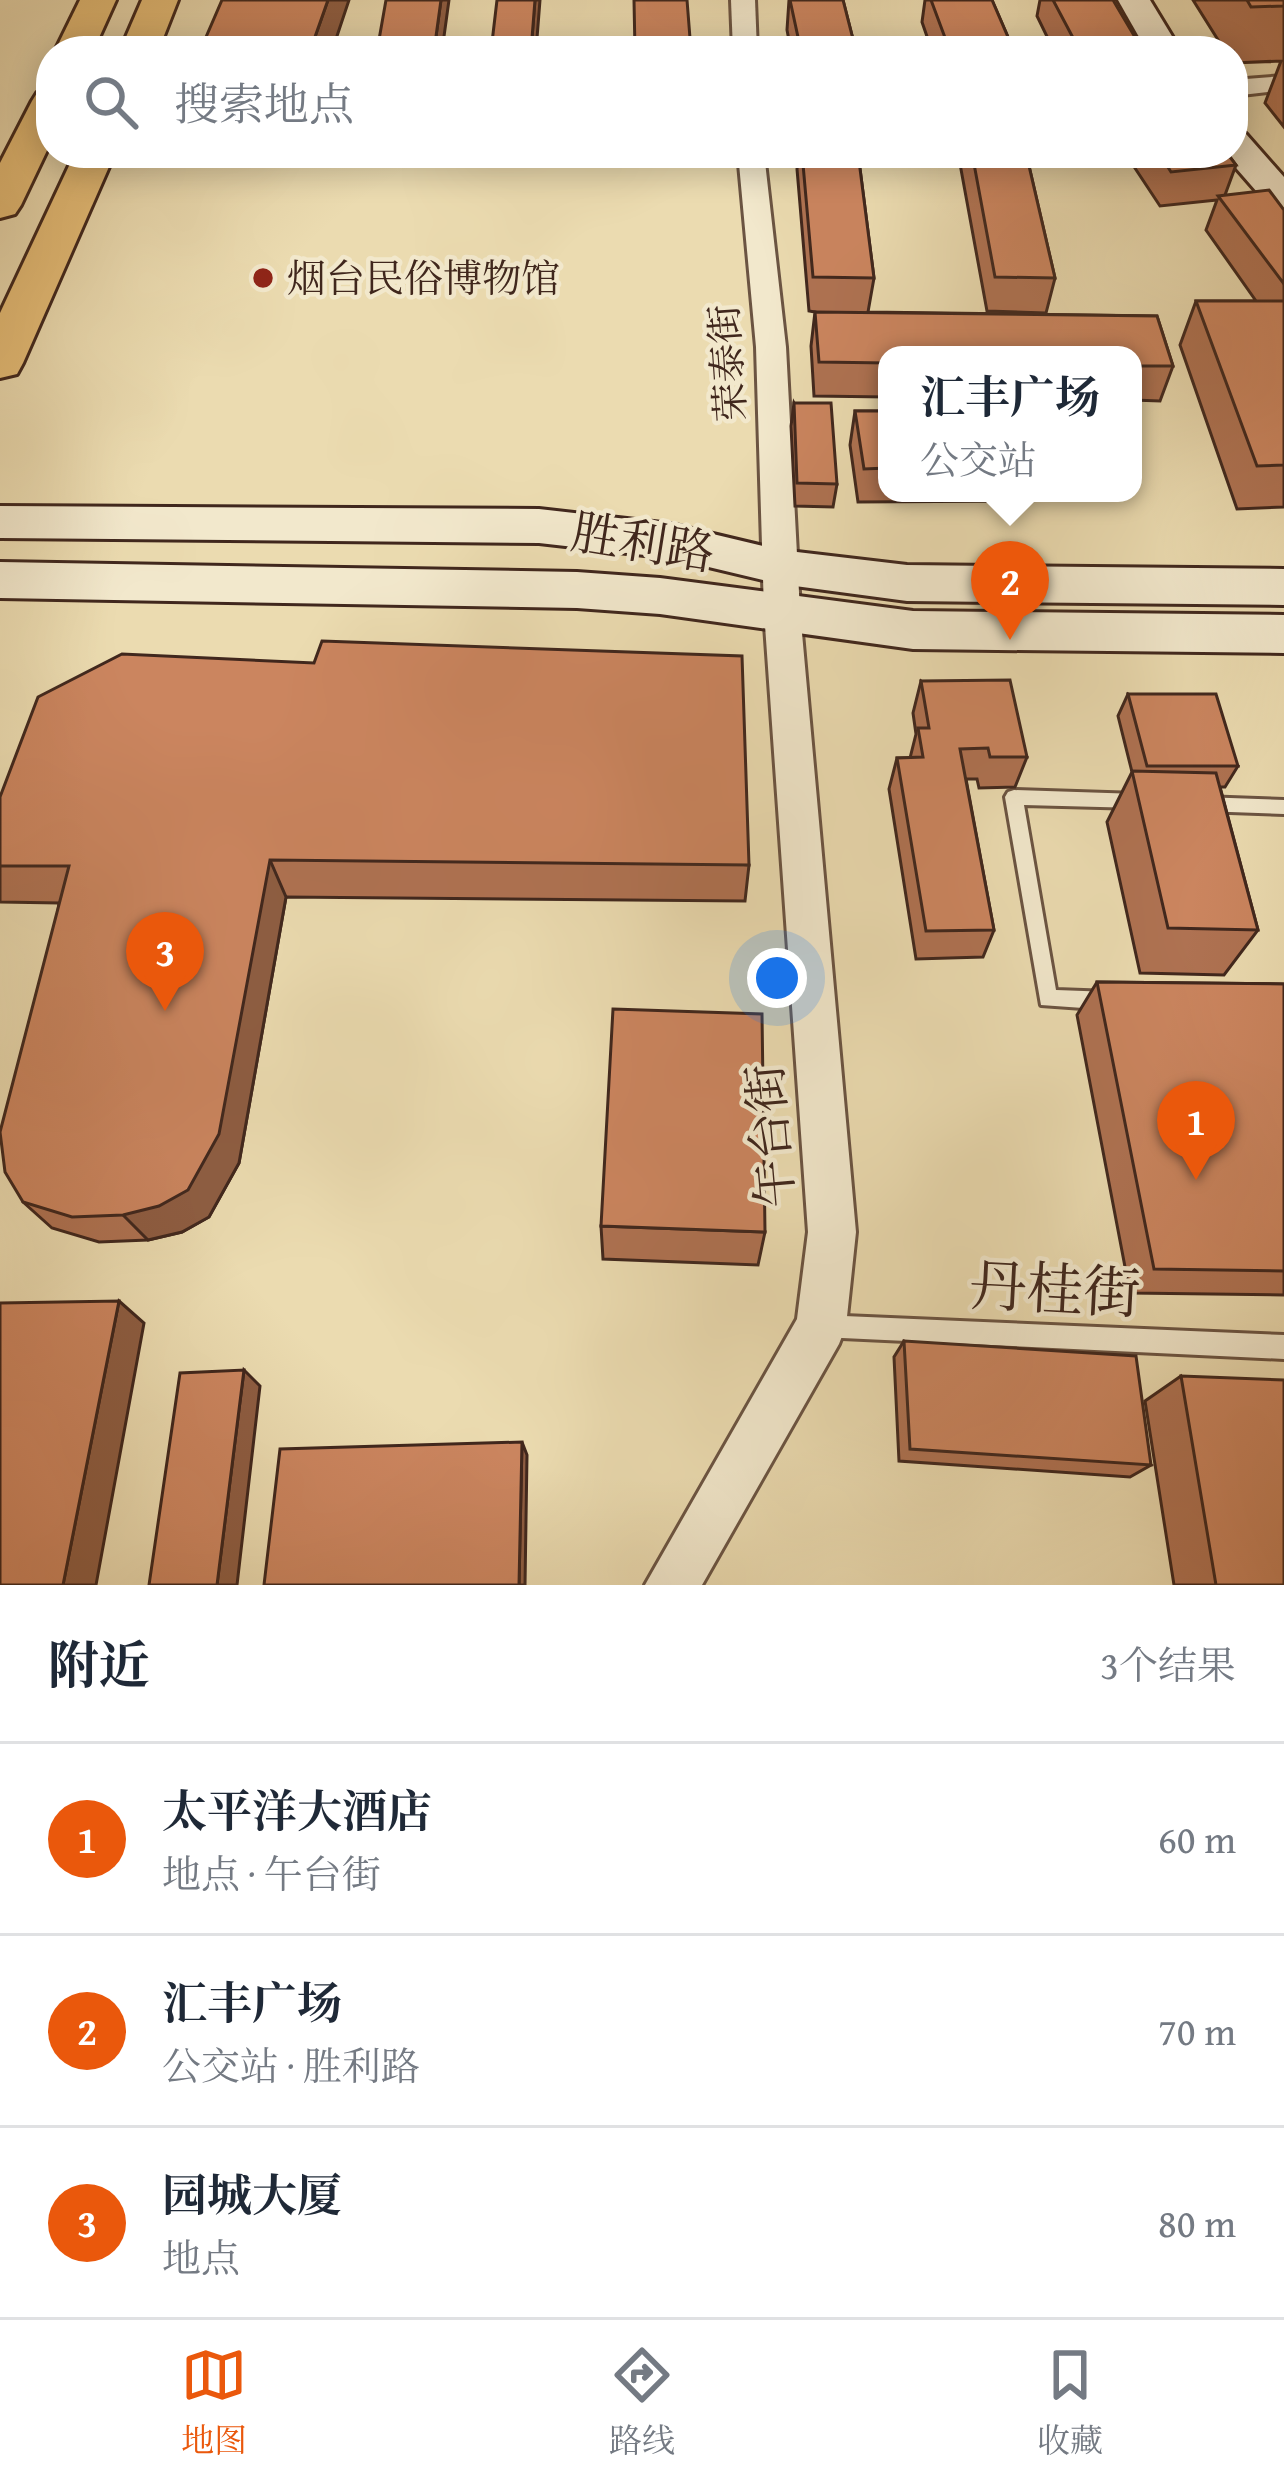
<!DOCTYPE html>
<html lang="zh">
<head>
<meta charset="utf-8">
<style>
	body { margin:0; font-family:"Gentium Book Plus","Noto Serif SC",serif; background:#f2f2f3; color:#1f2937 }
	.you { position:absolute; left:777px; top:978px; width:42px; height:42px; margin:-30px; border:9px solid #fff; border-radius:50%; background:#1a73e8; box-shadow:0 0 0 18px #1a73e833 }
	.badge { display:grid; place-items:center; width:78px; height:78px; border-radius:50%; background:#ea580c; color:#fff; font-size:39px; font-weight:700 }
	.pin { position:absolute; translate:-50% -99px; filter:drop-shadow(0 3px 6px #0008) }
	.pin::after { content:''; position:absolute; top:63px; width:42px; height:36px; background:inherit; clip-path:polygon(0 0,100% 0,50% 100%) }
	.popup { position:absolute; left:878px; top:346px; width:264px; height:156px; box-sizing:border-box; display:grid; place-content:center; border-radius:24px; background:#fff; filter:drop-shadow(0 3px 9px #0005); font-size:39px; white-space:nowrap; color:#747a83 }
	.popup b { font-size:45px; color:#1f2937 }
	.popup::after { content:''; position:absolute; left:50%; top:100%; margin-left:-24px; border:24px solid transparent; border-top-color:#fff }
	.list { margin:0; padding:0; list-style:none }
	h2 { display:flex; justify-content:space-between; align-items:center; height:156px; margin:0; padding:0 48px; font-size:51px }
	h2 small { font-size:39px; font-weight:400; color:#747a83 }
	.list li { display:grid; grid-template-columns:78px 1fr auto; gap:36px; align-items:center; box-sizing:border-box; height:192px; padding:0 48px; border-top:3px solid #e0e1e3 }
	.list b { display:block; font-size:45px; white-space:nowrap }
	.list p { margin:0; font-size:39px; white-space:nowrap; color:#747a83 }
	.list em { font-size:39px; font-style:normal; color:#747a83 }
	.icon { flex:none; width:66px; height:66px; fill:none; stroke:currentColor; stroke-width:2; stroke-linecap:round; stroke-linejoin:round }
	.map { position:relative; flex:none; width:1284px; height:1585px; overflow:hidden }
	.search { position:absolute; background:#fff; box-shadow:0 6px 30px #0003; left:36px; right:36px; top:36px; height:132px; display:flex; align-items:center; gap:30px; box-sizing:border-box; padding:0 42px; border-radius:48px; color:#747a83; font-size:45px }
	.sheet { height:732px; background:#fff }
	nav { display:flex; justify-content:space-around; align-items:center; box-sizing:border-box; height:168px; border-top:3px solid #e0e1e3; background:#fff; font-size:33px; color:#747a83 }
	nav a { display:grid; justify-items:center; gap:6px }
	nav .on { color:#ea580c }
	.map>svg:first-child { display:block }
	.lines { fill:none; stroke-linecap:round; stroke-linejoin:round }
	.lane-casing { stroke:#6b5442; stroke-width:6 }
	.street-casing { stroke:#6b5442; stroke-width:6 }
	.secondary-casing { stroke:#40271d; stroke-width:6 }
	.primary-casing { stroke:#40271d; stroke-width:6 }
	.lane { fill:#f2e8cc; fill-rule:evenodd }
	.street { fill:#f2e8cc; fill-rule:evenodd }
	.secondary { fill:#f2e8cc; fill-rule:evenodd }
	.primary { fill:#e6be78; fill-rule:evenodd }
	.wall { fill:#af7252; stroke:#40271d; stroke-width:3 }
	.shaded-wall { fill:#8e5d42; stroke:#40271d; stroke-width:3 }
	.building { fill:#cb855f; stroke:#40271d; stroke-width:3 }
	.poi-dot { fill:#8f2418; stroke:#f2e8cc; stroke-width:4.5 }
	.labels { text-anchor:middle; stroke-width:9; stroke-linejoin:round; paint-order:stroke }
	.far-poi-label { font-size:39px; fill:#40271d; stroke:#f2e8cc; text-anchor:start }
	.far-street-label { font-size:39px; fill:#40271d; stroke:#f2e8cc }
	.street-label { font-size:48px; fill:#40271d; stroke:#f2e8cc }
	.near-street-label { font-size:57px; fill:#40271d; stroke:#f2e8cc }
</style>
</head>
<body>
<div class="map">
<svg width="1284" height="1585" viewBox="0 0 1284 1585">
	<rect width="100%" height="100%" fill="#ebdbb0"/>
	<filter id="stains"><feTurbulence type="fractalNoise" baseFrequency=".00167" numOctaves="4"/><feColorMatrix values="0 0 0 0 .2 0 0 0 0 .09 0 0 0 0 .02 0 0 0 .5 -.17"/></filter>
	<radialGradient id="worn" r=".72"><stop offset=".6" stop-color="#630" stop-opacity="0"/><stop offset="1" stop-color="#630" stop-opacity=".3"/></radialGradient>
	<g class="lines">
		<defs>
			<g id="lane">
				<path d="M1014 790 1138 794 1144 796 1147 801 1144 806 1138 808 1024 805 1056 990 1111 992 1118 995 1121 1001 1118 1007 1111 1010 1041 1005 1005 797 1008 792Z"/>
				<path d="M1202 797 1284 800V814L1202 811 1196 809 1193 804 1196 799Z"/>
				<path d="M821 1315 1284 1335V1359L821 1337 813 1334 810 1326 813 1318Z"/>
			</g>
			<g id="street">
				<path d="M731 0H755L757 51H733Z"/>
				<path d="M1284 76V90L1233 96V80Z"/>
				<path d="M738 153H764L786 347 800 611 856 1232 846 1326 839 1344 702 1585H645L797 1319 808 1232 764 611 756 347Z"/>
			</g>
			<g id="secondary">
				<path d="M1118 0H1150L1181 51H1147Z"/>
				<path d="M1233 131 1246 134 1284 177V211L1271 208 1223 153H1233Z"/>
				<path d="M0 506 539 509 671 524 780 550 907 565 1284 569V605L907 601 780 584 671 558 539 543 0 538Z"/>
				<path d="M0 562 577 572 660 578 913 611 1284 615V653L913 649 660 614 577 608 0 598Z"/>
			</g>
			<g id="primary">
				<path d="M80 0H116L93 51H55Z"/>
				<path d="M142 0H178L158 51H120Z"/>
				<path d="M51 89V142L21 205 15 214 0 218V163L32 101 37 93Z"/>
				<path d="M75 153H115L23 363 17 374 0 378V313Z"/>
			</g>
		</defs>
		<use href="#lane" class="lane-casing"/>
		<use href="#street" class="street-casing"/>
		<use href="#secondary" class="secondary-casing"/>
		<use href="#primary" class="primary-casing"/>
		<use href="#lane" class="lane"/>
		<use href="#street" class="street"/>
		<use href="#secondary" class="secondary"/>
		<use href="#primary" class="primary"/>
	</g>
	<g class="wall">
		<path d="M789 0H843L856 51H791L787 30Z"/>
		<path d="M925 0H992L1014 51H932L922 22Z"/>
		<path d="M1040 0H1113L1141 51H1054L1037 16Z"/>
		<path d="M1193 0H1284V127L1265 103 1281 61 1233 63V51H1225Z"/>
		<path d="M799 153H858L874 278 868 312 1157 316 1173 366 1160 401 1133 400V355H887V397L814 396 811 346 815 312 809 311 797 169Z"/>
		<path d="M958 153H1026L1055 278 1046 313 987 311Z"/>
		<path d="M1125 153H1227L1236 165 1225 195 1284 210V507L1237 509 1180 345 1196 301H1256L1206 230 1217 200 1160 206Z"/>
		<path d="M794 403 837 484 833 507 795 506 791 426Z"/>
		<path d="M855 411H887V493H1019L1016 501 858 502 850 445Z"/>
		<path d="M921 681 1027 757 1015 787 979 788 977 779H966L994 930 983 957 916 959 889 789 897 758H910L916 734 913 713Z"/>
		<path d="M1128 694 1238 766 1225 787H1220L1258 930 1224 975 1140 973 1107 822 1132 772 1118 716Z"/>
		<path d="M0 797 749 865 745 901 286 897 239 1163 209 1217 182 1232 148 1240 99 1242 52 1228 23 1202 59 903 0 902Z"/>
		<path d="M1097 982 1284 984V1295L1130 1293 1077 1015Z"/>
		<path d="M601 1226 765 1232 758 1265 603 1259Z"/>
		<path d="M904 1341 1151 1465 1130 1477 899 1461 894 1357Z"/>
		<path d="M1181 1376 1284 1585H1174L1145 1401Z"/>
	</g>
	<g class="shaded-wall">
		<path d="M328 0H349L332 51H310Z"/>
		<path d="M441 0H449L442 51H434Z"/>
		<path d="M535 0H540L536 51H531Z"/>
		<path d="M270 860 286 897 239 1163 209 1217 182 1232 148 1240 123 1215Z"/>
		<path d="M119 1301 144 1323 96 1585H63Z"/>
		<path d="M244 1370 260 1386 237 1585H217Z"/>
		<path d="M522 1442 527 1455 525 1585H519Z"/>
	</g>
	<g class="building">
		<path d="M222 0H328L310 51H200Z"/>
		<path d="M386 0H441L434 51H377Z"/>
		<path d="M497 0H535L531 51H491Z"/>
		<path d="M634 0H687L691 51H635Z"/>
		<path d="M790 0H843L856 51H801Z"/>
		<path d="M931 0H992L1014 51H950Z"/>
		<path d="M1053 0H1113L1142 49 1080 51Z"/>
		<path d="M1247 0H1284V6L1251 7Z"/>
		<path d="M802 153H858L874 278 813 277Z"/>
		<path d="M972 153H1026L1055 278 995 277Z"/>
		<path d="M1159 153H1227L1236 165 1171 172Z"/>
		<path d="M1269 190 1284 210V284L1218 196Z"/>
		<path d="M1196 301H1284V465L1257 466Z"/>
		<path d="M815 312 1157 316 1173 366H1133V355H887V363L819 362Z"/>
		<path d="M794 403H831L837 484 797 483Z"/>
		<path d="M855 411H887V468L864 469Z"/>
		<path d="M322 641 742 656 749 865 270 860 219 1134 188 1190 159 1206 123 1215 72 1217 23 1202 5 1172 0 1132 69 866H0V797L38 697 122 654 314 663Z"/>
		<path d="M1010 680 1027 757H990L988 748 960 749 994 930 926 931 897 758 923 757 918 728H929L921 681Z"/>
		<path d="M1128 694H1216L1238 766H1147Z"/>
		<path d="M1132 771 1216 773 1258 930 1168 928Z"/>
		<path d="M1097 982 1284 984V1271L1154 1269Z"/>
		<path d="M613 1009 762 1014 765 1232 601 1226Z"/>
		<path d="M119 1301 63 1585H0V1303Z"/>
		<path d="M904 1341 1136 1356 1151 1465 910 1449Z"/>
		<path d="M244 1370 217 1585H149L180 1373Z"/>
		<path d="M1181 1376 1284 1380V1585H1216Z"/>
		<path d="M522 1442 519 1585H264L280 1449Z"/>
	</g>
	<circle class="poi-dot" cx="263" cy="278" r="12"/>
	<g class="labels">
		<g class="far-poi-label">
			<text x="287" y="292">烟台民俗博物馆</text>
		</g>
		<g class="far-street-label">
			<text transform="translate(727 363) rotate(-94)" y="14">荣泰街</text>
		</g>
		<g class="street-label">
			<text transform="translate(643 542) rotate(9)" y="17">胜利路</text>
			<text transform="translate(770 1136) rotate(-95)" y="17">午台街</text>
		</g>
		<g class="near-street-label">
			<text transform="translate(1055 1289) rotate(3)" y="20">丹桂街</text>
		</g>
	</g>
	<rect width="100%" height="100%" filter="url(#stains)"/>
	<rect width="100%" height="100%" fill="url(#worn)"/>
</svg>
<div class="you"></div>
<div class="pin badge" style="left:1196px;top:1180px">1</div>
<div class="pin badge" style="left:1010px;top:640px">2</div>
<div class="popup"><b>汇丰广场</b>公交站</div>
<div class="pin badge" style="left:165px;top:1011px">3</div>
<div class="search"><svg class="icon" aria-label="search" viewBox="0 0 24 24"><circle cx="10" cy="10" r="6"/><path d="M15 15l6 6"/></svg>搜索地点</div>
</div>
<section class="sheet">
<h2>附近<small>3个结果</small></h2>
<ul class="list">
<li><span class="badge">1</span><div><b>太平洋大酒店</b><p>地点 · 午台街</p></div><em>60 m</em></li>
<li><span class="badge">2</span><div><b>汇丰广场</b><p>公交站 · 胜利路</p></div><em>70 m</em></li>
<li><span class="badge">3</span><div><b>园城大厦</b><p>地点</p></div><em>80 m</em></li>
</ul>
</section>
<nav>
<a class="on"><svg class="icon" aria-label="map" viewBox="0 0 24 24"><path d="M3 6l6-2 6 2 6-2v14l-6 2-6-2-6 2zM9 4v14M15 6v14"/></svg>地图</a>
<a><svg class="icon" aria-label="directions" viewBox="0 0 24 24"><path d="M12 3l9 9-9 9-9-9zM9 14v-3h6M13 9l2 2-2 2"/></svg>路线</a>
<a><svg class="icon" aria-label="saved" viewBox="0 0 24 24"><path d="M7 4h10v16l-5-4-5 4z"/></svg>收藏</a>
</nav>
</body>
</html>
